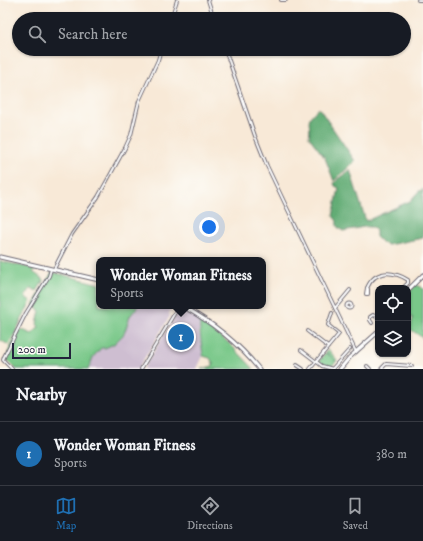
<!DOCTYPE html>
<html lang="en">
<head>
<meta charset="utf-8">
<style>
	body { margin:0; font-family:"IM FELL DW Pica",serif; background:#20242c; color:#f1f3f6 }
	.controls { position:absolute; right:12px; bottom:12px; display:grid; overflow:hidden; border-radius:8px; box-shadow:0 1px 3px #0004 }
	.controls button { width:36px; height:36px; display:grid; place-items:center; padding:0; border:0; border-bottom:1px solid #363941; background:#171b24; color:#f1f3f6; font:20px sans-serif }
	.scale { position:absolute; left:12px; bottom:10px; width:59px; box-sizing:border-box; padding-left:4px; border:2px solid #22223b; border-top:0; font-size:11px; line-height:14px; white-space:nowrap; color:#22223b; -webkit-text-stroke:3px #fdfcf7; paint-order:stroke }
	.you { position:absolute; left:209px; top:227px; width:14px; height:14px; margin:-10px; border:3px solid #fff; border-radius:50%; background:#1a73e8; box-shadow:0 0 0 6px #1a73e833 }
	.badge { display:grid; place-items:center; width:26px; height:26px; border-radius:50%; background:#1f6fb2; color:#fff; font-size:13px; font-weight:700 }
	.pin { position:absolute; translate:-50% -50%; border:2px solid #fff; box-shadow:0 1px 4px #0006 }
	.popup { position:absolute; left:96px; top:257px; width:170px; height:52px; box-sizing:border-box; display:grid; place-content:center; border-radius:8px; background:#171b24; filter:drop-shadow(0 1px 3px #0005); font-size:13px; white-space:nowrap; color:#9ea1a6 }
	.popup b { font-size:15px; color:#f1f3f6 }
	.popup::after { content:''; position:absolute; left:50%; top:100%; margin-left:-8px; border:8px solid transparent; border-top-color:#171b24 }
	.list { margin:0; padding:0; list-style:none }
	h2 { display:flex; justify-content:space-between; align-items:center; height:52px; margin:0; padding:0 16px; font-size:17px }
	h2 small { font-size:13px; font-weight:400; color:#9ea1a6 }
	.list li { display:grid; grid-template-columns:26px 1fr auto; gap:12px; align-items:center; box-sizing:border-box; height:64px; padding:0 16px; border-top:1px solid #363941 }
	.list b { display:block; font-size:15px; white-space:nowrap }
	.list p { margin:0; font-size:13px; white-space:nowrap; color:#9ea1a6 }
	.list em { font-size:13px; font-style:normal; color:#9ea1a6 }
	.icon { flex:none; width:22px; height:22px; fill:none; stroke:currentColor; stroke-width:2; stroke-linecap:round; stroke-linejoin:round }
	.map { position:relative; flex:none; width:423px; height:369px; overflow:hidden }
	.search { position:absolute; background:#171b24; box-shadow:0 1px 3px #0004; left:12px; right:12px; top:12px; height:44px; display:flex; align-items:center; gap:10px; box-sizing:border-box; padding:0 14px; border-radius:22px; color:#9ea1a6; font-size:15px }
	.sheet { height:116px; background:#171b24 }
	nav { display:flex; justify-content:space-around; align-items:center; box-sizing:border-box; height:56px; border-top:1px solid #363941; background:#171b24; font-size:11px; color:#9ea1a6 }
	nav a { display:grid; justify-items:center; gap:2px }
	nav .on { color:#1f6fb2 }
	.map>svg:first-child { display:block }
	.industrial { fill:#cebed1 }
	.green { fill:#79c889; stroke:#4e7562 }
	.forest { fill:#62ac75; stroke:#426758 }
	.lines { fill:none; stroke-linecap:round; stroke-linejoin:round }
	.street-casing { stroke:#6d6872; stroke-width:4 }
	.secondary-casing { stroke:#6d6872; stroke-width:5 }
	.street { stroke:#fff; stroke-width:2 }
	.secondary { stroke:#fff; stroke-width:3 }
</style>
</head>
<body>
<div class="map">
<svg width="423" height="369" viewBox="0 0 423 369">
	<rect width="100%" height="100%" fill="#fdfcf7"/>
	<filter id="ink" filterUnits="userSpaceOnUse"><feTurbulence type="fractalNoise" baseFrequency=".025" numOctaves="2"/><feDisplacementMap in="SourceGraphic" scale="8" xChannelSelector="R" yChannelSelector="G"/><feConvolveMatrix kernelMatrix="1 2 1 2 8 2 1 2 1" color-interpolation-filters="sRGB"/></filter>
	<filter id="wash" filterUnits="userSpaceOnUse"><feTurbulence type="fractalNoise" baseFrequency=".012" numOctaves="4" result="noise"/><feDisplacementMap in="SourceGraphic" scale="16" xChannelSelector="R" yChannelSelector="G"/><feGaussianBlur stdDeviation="0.9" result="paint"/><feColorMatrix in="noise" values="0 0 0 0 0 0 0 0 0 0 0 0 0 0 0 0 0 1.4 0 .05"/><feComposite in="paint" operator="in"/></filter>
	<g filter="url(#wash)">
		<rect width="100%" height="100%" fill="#f8e9d7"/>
		<g class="industrial">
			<path d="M138 306H166L171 309 169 313 170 316 138 369H88L94 356 101 348 114 344 124 334 130 316Z"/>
			<path d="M183 311 200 319 199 333 202 340 203 356 197 369H143L178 312Z"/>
		</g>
		<g class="green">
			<path d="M0 261 35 269 33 272 44 280 37 291 31 288 25 297 31 301 9 345 0 340Z"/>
			<path d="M52 272 99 284V306H138L130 316 124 334 114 344 105 348H101L94 356 88 369H16L6 359 9 350 20 329 32 334 39 327 37 324 40 311 33 305Z"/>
			<path d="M416 284 423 289V338L410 329 413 318 408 315V294Z"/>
			<path d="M200 321 229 343 254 369H201L213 366V363L210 358 203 356C202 344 199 333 200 321Z"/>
			<path d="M328 349 337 360 336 362 329 355 336 362 331 366 325 365 319 361 325 353 329 355 326 352Z"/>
		</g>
		<g class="forest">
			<path d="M319 108 355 161 334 181 325 158 309 137C312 121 303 121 319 108Z"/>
			<path d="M350 170 366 221 410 201 418 192 423 189V238L388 245 382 243 376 237V231L372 227H364L343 231C338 228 336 227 337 221L333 216 339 188 335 186 334 183Z"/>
		</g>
	</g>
	<g filter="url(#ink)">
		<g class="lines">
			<defs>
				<g id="street">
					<path d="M208 0 214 19"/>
					<path d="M281 0H286"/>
					<path d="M418 0H423"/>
					<path d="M171 19 177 0"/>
					<path d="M225 49 255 136 267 166 356 352"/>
					<path d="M54 269 72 234 98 197 125 148 131 135 139 101 158 60 161 49"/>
					<path d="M367 288C375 269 393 271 408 280V283L403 288"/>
					<path d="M367 288 368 289V294H366Z"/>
					<circle cx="349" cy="306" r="2.5"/>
					<path d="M335 308 350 290"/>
					<path d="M372 323 370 320V317L373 315 378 318"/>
					<path d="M307 331 328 347"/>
					<path d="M301 350 322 366 333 369"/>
					<path d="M297 365 303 369"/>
					<path d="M367 366 370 369"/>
					<path d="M12 369 3 360 4 357 26 313 49 276 51 269"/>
					<path d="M141 369 179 306"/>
					<path d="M310 369 339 334 328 325 332 313"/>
					<path d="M332 369 350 349"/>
					<path d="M381 369 386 364 412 366"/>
				</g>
				<g id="secondary">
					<path d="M0 257 99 280"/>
					<path d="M408 290 423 275"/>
					<path d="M182 306C212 322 238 343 259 369"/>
					<path d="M340 369 350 357 378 332"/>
				</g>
			</defs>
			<use href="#street" class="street-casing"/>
			<use href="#secondary" class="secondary-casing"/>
			<use href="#street" class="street"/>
			<use href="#secondary" class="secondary"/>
		</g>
	</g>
</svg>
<div class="controls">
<button><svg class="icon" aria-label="locate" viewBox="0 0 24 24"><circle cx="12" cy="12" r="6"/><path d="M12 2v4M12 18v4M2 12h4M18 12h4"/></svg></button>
<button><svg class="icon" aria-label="layers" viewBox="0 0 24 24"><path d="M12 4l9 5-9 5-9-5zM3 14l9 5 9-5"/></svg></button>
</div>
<div class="scale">200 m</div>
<div class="you"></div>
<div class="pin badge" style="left:181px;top:337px">1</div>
<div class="popup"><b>Wonder Woman Fitness</b>Sports</div>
<div class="search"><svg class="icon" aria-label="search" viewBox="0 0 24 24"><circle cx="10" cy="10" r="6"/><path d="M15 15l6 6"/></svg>Search here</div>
</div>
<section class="sheet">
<h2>Nearby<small></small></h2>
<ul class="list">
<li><span class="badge">1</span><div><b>Wonder Woman Fitness</b><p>Sports</p></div><em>380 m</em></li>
</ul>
</section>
<nav>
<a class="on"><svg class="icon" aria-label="map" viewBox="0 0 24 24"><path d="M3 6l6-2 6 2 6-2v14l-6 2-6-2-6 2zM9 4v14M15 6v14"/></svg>Map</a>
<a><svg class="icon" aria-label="directions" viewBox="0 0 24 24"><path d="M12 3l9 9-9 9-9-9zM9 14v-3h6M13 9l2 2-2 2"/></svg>Directions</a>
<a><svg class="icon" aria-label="saved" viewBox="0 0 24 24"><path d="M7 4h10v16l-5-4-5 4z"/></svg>Saved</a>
</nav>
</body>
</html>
